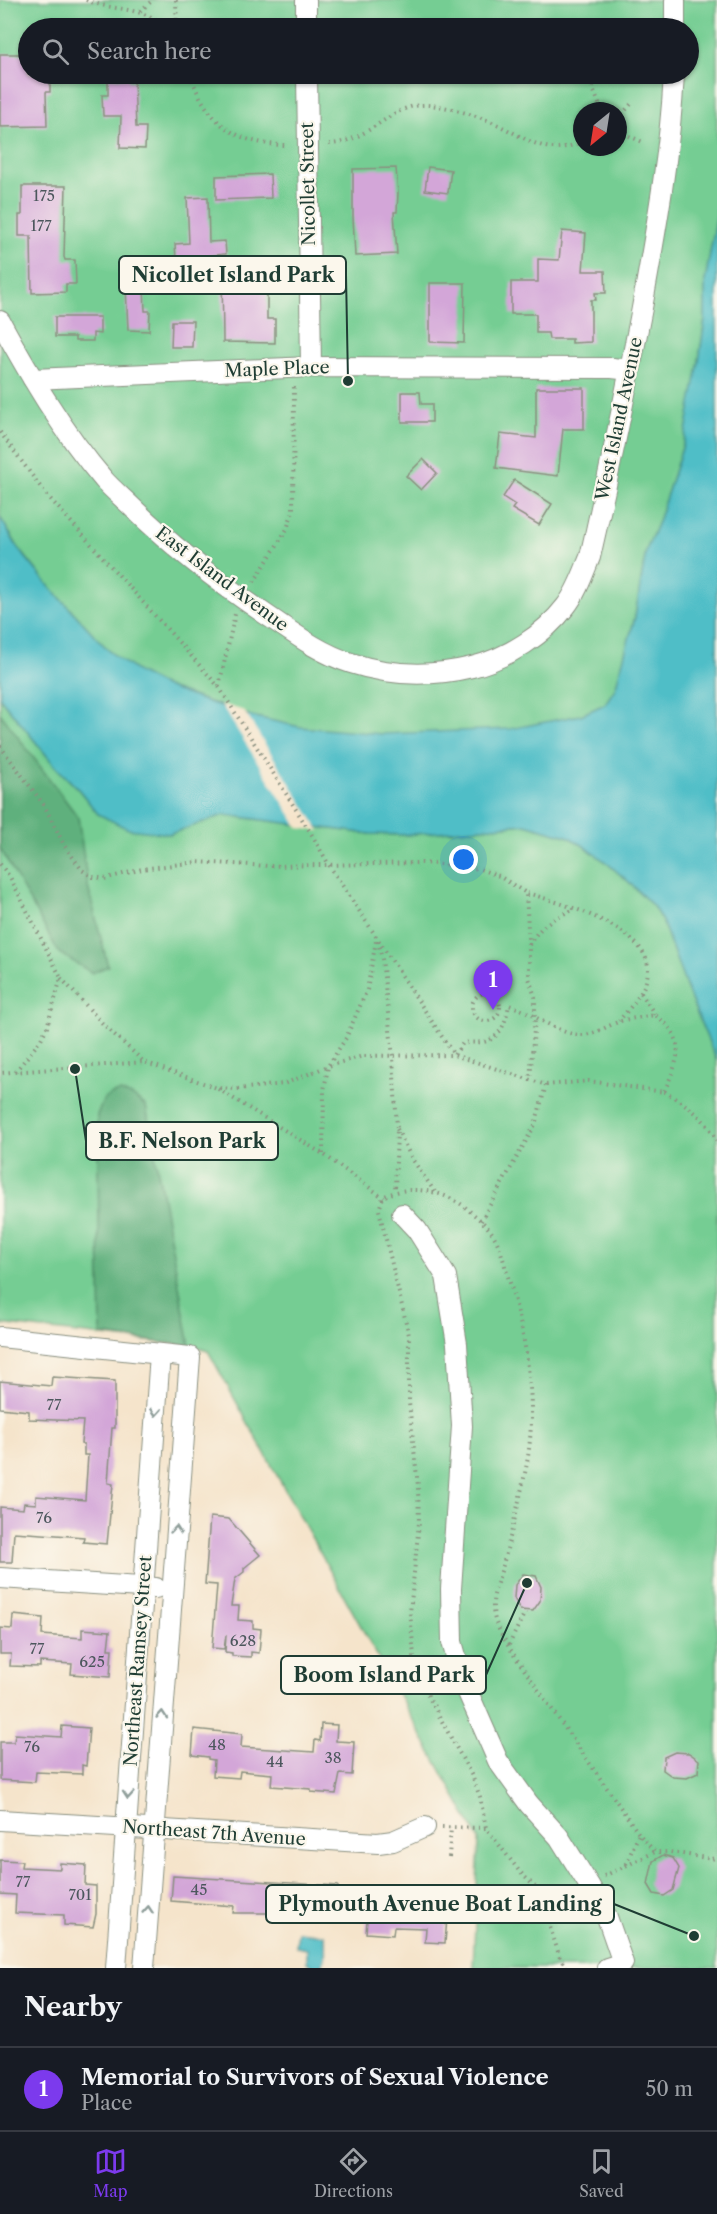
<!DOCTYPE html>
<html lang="en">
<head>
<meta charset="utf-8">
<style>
	body { margin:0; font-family:"Libre Caslon Text",serif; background:#242831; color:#f1f3f6 }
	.compass { position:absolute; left:573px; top:102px; width:54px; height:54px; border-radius:50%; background:#171b24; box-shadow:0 2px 4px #0004; rotate:210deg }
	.you { position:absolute; left:464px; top:860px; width:21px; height:21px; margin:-15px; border:4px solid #fff; border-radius:50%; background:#1a73e8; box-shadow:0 0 0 9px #1a73e833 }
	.badge { display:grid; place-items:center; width:39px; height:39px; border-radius:50%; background:#7c3aed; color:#fff; font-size:20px; font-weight:700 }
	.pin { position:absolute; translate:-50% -50px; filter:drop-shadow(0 2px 3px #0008) }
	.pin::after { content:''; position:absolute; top:32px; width:21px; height:18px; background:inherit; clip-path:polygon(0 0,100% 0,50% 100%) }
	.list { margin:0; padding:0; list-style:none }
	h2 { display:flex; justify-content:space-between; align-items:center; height:78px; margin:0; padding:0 24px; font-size:26px }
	h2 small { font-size:20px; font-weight:400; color:#9ea1a6 }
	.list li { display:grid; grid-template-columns:39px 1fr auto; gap:18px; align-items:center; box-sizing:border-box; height:84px; padding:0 24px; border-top:2px solid #363941 }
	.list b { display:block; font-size:22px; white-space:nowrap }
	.list p { margin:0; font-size:20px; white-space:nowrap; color:#9ea1a6 }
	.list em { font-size:20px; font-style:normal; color:#9ea1a6 }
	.icon { flex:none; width:33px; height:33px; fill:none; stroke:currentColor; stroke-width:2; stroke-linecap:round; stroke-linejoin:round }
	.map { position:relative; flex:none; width:717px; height:1968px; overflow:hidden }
	.search { position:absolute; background:#171b24; box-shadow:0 2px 4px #0004; left:18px; right:18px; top:18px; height:66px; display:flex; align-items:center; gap:15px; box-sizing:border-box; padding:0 21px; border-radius:33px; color:#9ea1a6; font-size:22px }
	.sheet { height:162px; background:#171b24 }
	nav { display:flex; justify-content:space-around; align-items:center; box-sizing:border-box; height:84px; border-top:2px solid #363941; background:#171b24; font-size:16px; color:#9ea1a6 }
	nav a { display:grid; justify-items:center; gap:3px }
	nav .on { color:#7c3aed }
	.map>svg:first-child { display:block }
	.green { fill:#74cd93; stroke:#4a8564; stroke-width:1.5; fill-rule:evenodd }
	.forest { fill:#5fb07d; stroke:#3f7658; stroke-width:1.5 }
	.water { fill:#50bec7; stroke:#387e7e; stroke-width:1.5 }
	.pier { fill:#f5e4cb }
	.building { fill:#d3a6d8 }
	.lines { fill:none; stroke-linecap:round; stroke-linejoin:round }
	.minor-casing { stroke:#8a9080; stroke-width:22 }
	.path { stroke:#8a9080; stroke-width:4; stroke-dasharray:1.5 4.5; stroke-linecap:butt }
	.minor { stroke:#fff; stroke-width:20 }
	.oneway { stroke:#8f9e9a }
	.labels { text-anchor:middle; stroke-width:4.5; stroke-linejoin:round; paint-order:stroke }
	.number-label { font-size:15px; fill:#4c575d }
	.street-label { font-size:18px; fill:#1f3d34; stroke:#fbf7ec }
	.leader { fill:none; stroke:#1f3d34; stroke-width:2 }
	.callout-dot { fill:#1f3d34; stroke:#fbf7ec; stroke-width:2 }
	.callout { fill:#fbf7ec; stroke:#1f3d34; stroke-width:2 }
	.callout-label { font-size:20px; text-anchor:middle; font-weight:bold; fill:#1f3d34 }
</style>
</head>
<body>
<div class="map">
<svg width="717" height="1968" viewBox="0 0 717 1968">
	<rect width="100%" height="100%" fill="#fbf7ec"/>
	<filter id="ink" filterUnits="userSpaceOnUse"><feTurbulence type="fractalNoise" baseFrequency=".0167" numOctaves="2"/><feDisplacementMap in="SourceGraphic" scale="12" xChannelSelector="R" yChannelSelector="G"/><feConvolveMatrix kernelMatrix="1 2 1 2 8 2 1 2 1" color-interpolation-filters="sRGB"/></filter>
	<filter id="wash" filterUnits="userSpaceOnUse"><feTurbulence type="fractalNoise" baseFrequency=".008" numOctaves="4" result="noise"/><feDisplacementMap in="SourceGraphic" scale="24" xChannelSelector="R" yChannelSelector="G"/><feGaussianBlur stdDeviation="1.35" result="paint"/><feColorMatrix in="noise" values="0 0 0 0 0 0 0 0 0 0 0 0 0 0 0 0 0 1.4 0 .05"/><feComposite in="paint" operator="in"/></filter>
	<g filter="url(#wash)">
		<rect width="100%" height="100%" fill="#f5e4cb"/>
		<g class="green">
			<path d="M0 0H717V215L705 281V319L693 401 684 442 658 522 646 551 635 617 621 670 615 689 605 704 581 715 509 730 419 733 381 735 340 732 299 727 251 716 168 688 139 673 110 652 49 586 18 547 0 517ZM28 28H688V74H28ZM582 111H618V147H582Z"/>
			<path d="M0 698 56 767 79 790 98 814 170 834 224 815 370 834 405 835 525 824 567 836 584 846 607 863 630 883 653 906 663 923 690 997 717 1061V1968H473L479 1839 208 1351 190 1346 0 1324Z"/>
		</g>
		<g class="forest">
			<path d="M0 713 78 817 88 887 108 966 92 973 59 953 0 848Z"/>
			<path d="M120 1092 132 1096 146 1106 190 1346 101 1335 97 1115C102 1102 105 1094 120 1092Z"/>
		</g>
		<g class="water">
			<path d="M717 215V1061L690 997 663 923 653 906 630 883 607 863 584 846 567 836 525 824 405 835 370 834 224 815 170 834 128 829 98 814 79 790 56 767 0 698V517L18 548 49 586 110 652 139 673 168 688 199 699 251 716 300 727 382 734 510 729 581 715 605 704 615 689 635 617 646 551 658 522 684 442 699 361 705 319V281Z"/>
			<path d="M298 1932 325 1935C325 1947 329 1965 315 1968L307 1962V1949L296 1947Z"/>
		</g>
		<path class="pier" d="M221 704 244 711 320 831 299 828Z"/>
		<g id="blocks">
			<g class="building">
				<path d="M0 54H28V74H50V92H46L47 126 0 127Z"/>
				<path d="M108 78H128L129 81H134L136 127H146L145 149 120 148 121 116H103L102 95H108Z"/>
				<path d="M428 167 451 170 448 193 425 190Z"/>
				<path d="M396 168 398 193 397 212H394L397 254 355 256 353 217V169Z"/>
				<path d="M270 174 271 198 216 200V176Z"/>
				<path d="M22 186H66L64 257 65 260H75L76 284H66V292L32 293 31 236H19V215H22Z"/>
				<path d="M208 197 209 242 225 241 226 254 176 259 175 244 189 243 187 198Z"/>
				<path d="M562 231 586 233 583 271H605L606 293H595L596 300H591V342L572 343V339H549L548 333H536V314H511V282H538V259L559 260Z"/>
				<path d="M267 267V319H275V343L223 342 222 268Z"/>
				<path d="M430 283H465L464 343 430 342Z"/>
				<path d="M144 286 145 311H150L149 331 128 330 126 287Z"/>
				<path d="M55 317H100V334L93 333V341H75V337H55Z"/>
				<path d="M172 321H193L192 347H171Z"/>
				<path d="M536 388H584V429H563L558 476 496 468 500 434 536 438Z"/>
				<path d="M402 392H420L421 404H432V422H402Z"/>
				<path d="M423 459 437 473 421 490 406 476Z"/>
				<path d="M514 480 552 504 539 525 512 509 515 505 503 497Z"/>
				<path d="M52 1377 115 1381V1428H112L108 1483 113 1484 107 1544 83 1542 84 1537 14 1532 12 1562H0V1507L23 1509 24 1503 36 1504V1496L85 1500 88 1455H84V1444H81L83 1421 29 1419V1411L0 1408V1381L51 1386Z"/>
				<path d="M210 1517 229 1519 260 1555 244 1568V1572L235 1579 231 1606H239L238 1620 253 1621V1628L261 1629 259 1653 251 1652V1657L232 1656V1653L225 1652 226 1635 224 1649 212 1648 217 1585 205 1584Z"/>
				<path d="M523 1574 536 1576 541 1587 540 1601 533 1611 520 1610 514 1598 515 1585Z"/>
				<path d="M13 1615 43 1618 42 1635 82 1638V1629L110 1631 108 1649H112L110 1677 71 1674 72 1664 40 1662V1667L10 1666 11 1654H0V1628L12 1629Z"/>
				<path d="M321 1724 337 1725 336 1741 354 1742 352 1775 340 1774 336 1794 311 1792V1789L271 1786 272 1774 240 1771 239 1778 213 1776 214 1760 208 1759V1757L192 1755 194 1729 242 1734 241 1747 314 1752 315 1740 320 1741Z"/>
				<path d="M62 1726 89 1728 86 1766 82 1765V1774L36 1772 35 1782 0 1780V1742H14L15 1734 61 1737Z"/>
				<path d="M675 1752 689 1753 699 1760 698 1773 687 1778 673 1777 663 1770 664 1757Z"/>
				<path d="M663 1855 673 1858 679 1868 673 1890 664 1896 654 1894 648 1884 653 1861Z"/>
				<path d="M0 1860 22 1861 21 1867 60 1869V1863L86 1865 85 1885 96 1886V1914L93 1927 64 1925V1915L15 1913 16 1895 0 1894Z"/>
				<path d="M173 1876 338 1886V1892L369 1894V1891L378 1892V1889L453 1895 452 1919 447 1918 445 1943 425 1942 426 1928 394 1927 393 1935 366 1933 367 1921 344 1919 345 1914 280 1910V1913H233L234 1906 171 1901Z"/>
			</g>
		</g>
	</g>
	<g filter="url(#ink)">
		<use href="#blocks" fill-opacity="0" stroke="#8a9080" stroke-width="1.5"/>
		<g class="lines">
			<defs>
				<g id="minor">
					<path d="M306 0V28"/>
					<path d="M675 0V28"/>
					<path d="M307 74 311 367"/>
					<path d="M0 321C30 376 63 432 104 480 113 490 124 499 134 509 174 548 218 582 265 614 292 632 319 653 351 663 391 676 431 677 472 667 508 658 544 635 566 606 577 592 583 574 590 557 609 474 626 391 642 308 656 230 670 153 674 74"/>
					<path d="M33 379 311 367 612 368 630 370"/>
					<path d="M402 1214 417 1230 446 1276 457 1344 462 1426 451 1589 452 1642 463 1681 498 1761 529 1804 559 1837 589 1885 607 1917 623 1963 607 1968"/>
					<path d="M0 1337 190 1357 144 1968"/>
					<path d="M0 1578 156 1588"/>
					<path d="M0 1820 378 1843 393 1841 425 1827"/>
					<path d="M116 1968 160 1354"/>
				</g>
			</defs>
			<use href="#minor" class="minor-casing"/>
			<g class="path">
				<path d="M86 0C113 12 144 5 166 28"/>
				<path d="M176 0 177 28"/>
				<path d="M140 11 153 0"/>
				<path d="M619 28 629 24 652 22"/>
				<path d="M190 74C207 122 235 145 287 145"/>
				<path d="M592 74 593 89 602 111"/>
				<path d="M618 119 632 103"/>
				<path d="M618 131 645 143"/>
				<path d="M329 144C369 142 391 104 425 105 444 105 474 115 492 122 510 130 527 142 546 147 557 150 571 146 582 143"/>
				<path d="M0 432 45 493 219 687 312 835 329 865 454 1055 546 1085 589 1081 664 1092C678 1061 689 1038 655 1015 644 1017 629 1018 618 1022 602 1028 591 1038 573 1034 550 1029 532 1012 509 1005 506 1021 501 1039 483 1042 476 1043 470 1042 463 1043L454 1055 363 1056 328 1066 284 1084 237 1089 217 1088 144 1062 0 1073"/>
				<path d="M254 582 287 529 293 511 294 385"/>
				<path d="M219 686 235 614"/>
				<path d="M0 746 44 805 64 845 82 870 93 877 104 879 142 869 196 862 270 866 421 863 454 865 479 869 499 876 526 893 529 945V978L535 997V1017L530 1080"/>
				<path d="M0 864 10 877 61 978 47 1027 40 1041 16 1071"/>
				<path d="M527 893C558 902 648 928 648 969 648 989 631 1006 619 1021"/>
				<path d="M378 941 382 959 393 1057 397 1129 395 1191"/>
				<path d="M529 945C541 925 552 918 573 910"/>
				<path d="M61 978 103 1024 143 1061"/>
				<circle cx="486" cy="1007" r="14"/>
				<path d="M641 993 655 1015"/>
				<path d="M218 1089 323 1154 384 1198"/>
				<path d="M664 1092C686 1103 705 1118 717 1140"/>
				<path d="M397 1129 412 1159 435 1192"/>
				<path d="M323 1154 324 1091 328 1066 346 1038 367 990 376 941"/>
				<path d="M481 1221 535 1125 546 1085"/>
				<path d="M509 1645 525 1612"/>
				<path d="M442 1827 486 1828"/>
				<path d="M449 1857 451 1827"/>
				<path d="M626 1864 639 1834"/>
				<path d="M604 1876 655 1852H670L712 1859 717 1857"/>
				<path d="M552 1904 520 1872 486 1828 480 1797 473 1778 420 1681 414 1656 410 1613 419 1523 418 1486 409 1403V1335L379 1210 383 1197C408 1184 443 1190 465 1207 475 1216 487 1224 494 1236 502 1250 505 1268 510 1283 527 1342 538 1407 526 1468 520 1500 511 1533 503 1565 499 1578 493 1592 493 1605 492 1623 505 1640 514 1655L639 1834 655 1852"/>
				<path d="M552 1904 574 1893"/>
				<path d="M552 1904 549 1924 560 1958 566 1968"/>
			</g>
			<use href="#minor" class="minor"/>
		</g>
		<defs><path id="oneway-chevron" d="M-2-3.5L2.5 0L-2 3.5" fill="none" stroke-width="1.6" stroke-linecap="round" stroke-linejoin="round" transform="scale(1.5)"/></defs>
		<g class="oneway">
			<use href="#oneway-chevron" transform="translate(156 1412) rotate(94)"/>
			<use href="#oneway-chevron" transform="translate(176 1530) rotate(-85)"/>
			<use href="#oneway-chevron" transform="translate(162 1715) rotate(-86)"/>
			<use href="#oneway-chevron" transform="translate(128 1795) rotate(94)"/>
			<use href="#oneway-chevron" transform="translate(148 1910) rotate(-86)"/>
		</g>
	</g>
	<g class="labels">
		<g class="number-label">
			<text x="44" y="201">175</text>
			<text x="41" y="231">177</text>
			<text x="54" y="1410">77</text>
			<text x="44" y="1523">76</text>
			<text x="243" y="1646">628</text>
			<text x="37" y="1654">77</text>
			<text x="92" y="1667">625</text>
			<text x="217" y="1750">48</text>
			<text x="32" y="1752">76</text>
			<text x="333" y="1763">38</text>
			<text x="275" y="1767">44</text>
			<text x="23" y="1887">77</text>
			<text x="199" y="1895">45</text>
			<text x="80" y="1900">701</text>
		</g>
		<g class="street-label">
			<text transform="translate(308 184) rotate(-91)" y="6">Nicollet Street</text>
			<text transform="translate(277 369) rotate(-2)" y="6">Maple Place</text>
			<text transform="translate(619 419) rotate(-78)" y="6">West Island Avenue</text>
			<text transform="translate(222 579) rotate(37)" y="6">East Island Avenue</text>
			<text transform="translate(138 1661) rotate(-86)" y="6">Northeast Ramsey Street</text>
			<text transform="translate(214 1833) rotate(4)" y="6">Northeast 7th Avenue</text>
		</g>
	</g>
	<path class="leader" d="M348 381L346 275M75 1069L86 1141M527 1583L486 1675M694 1936L614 1904"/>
	<g class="callout-dot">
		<circle cx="348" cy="381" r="6"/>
		<circle cx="75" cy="1069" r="6"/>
		<circle cx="527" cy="1583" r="6"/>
		<circle cx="694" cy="1936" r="6"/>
	</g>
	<g class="callout">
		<rect x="119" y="256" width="227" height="38" rx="6"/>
		<rect x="86" y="1122" width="192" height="38" rx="6"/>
		<rect x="281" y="1656" width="205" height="38" rx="6"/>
		<rect x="266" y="1885" width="348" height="38" rx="6"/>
	</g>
	<g class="callout-label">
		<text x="233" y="282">Nicollet Island Park</text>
		<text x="182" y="1148">B.F. Nelson Park</text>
		<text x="384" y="1682">Boom Island Park</text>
		<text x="440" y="1911">Plymouth Avenue Boat Landing</text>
	</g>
</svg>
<svg class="compass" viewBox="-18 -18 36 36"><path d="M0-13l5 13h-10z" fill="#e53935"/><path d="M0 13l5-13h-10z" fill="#9ea1a6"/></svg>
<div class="you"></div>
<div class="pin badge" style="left:493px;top:1010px">1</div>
<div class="search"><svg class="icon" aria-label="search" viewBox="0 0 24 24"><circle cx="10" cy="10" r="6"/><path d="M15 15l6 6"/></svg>Search here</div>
</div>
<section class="sheet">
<h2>Nearby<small></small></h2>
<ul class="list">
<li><span class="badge">1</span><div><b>Memorial to Survivors of Sexual Violence</b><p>Place</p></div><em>50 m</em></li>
</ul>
</section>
<nav>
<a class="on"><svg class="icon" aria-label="map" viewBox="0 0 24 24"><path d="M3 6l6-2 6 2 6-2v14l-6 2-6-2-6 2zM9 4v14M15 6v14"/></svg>Map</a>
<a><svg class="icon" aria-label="directions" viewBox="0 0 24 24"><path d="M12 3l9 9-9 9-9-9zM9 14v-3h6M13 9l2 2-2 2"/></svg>Directions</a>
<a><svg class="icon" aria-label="saved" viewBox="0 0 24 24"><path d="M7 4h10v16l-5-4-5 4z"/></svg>Saved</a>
</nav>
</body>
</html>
